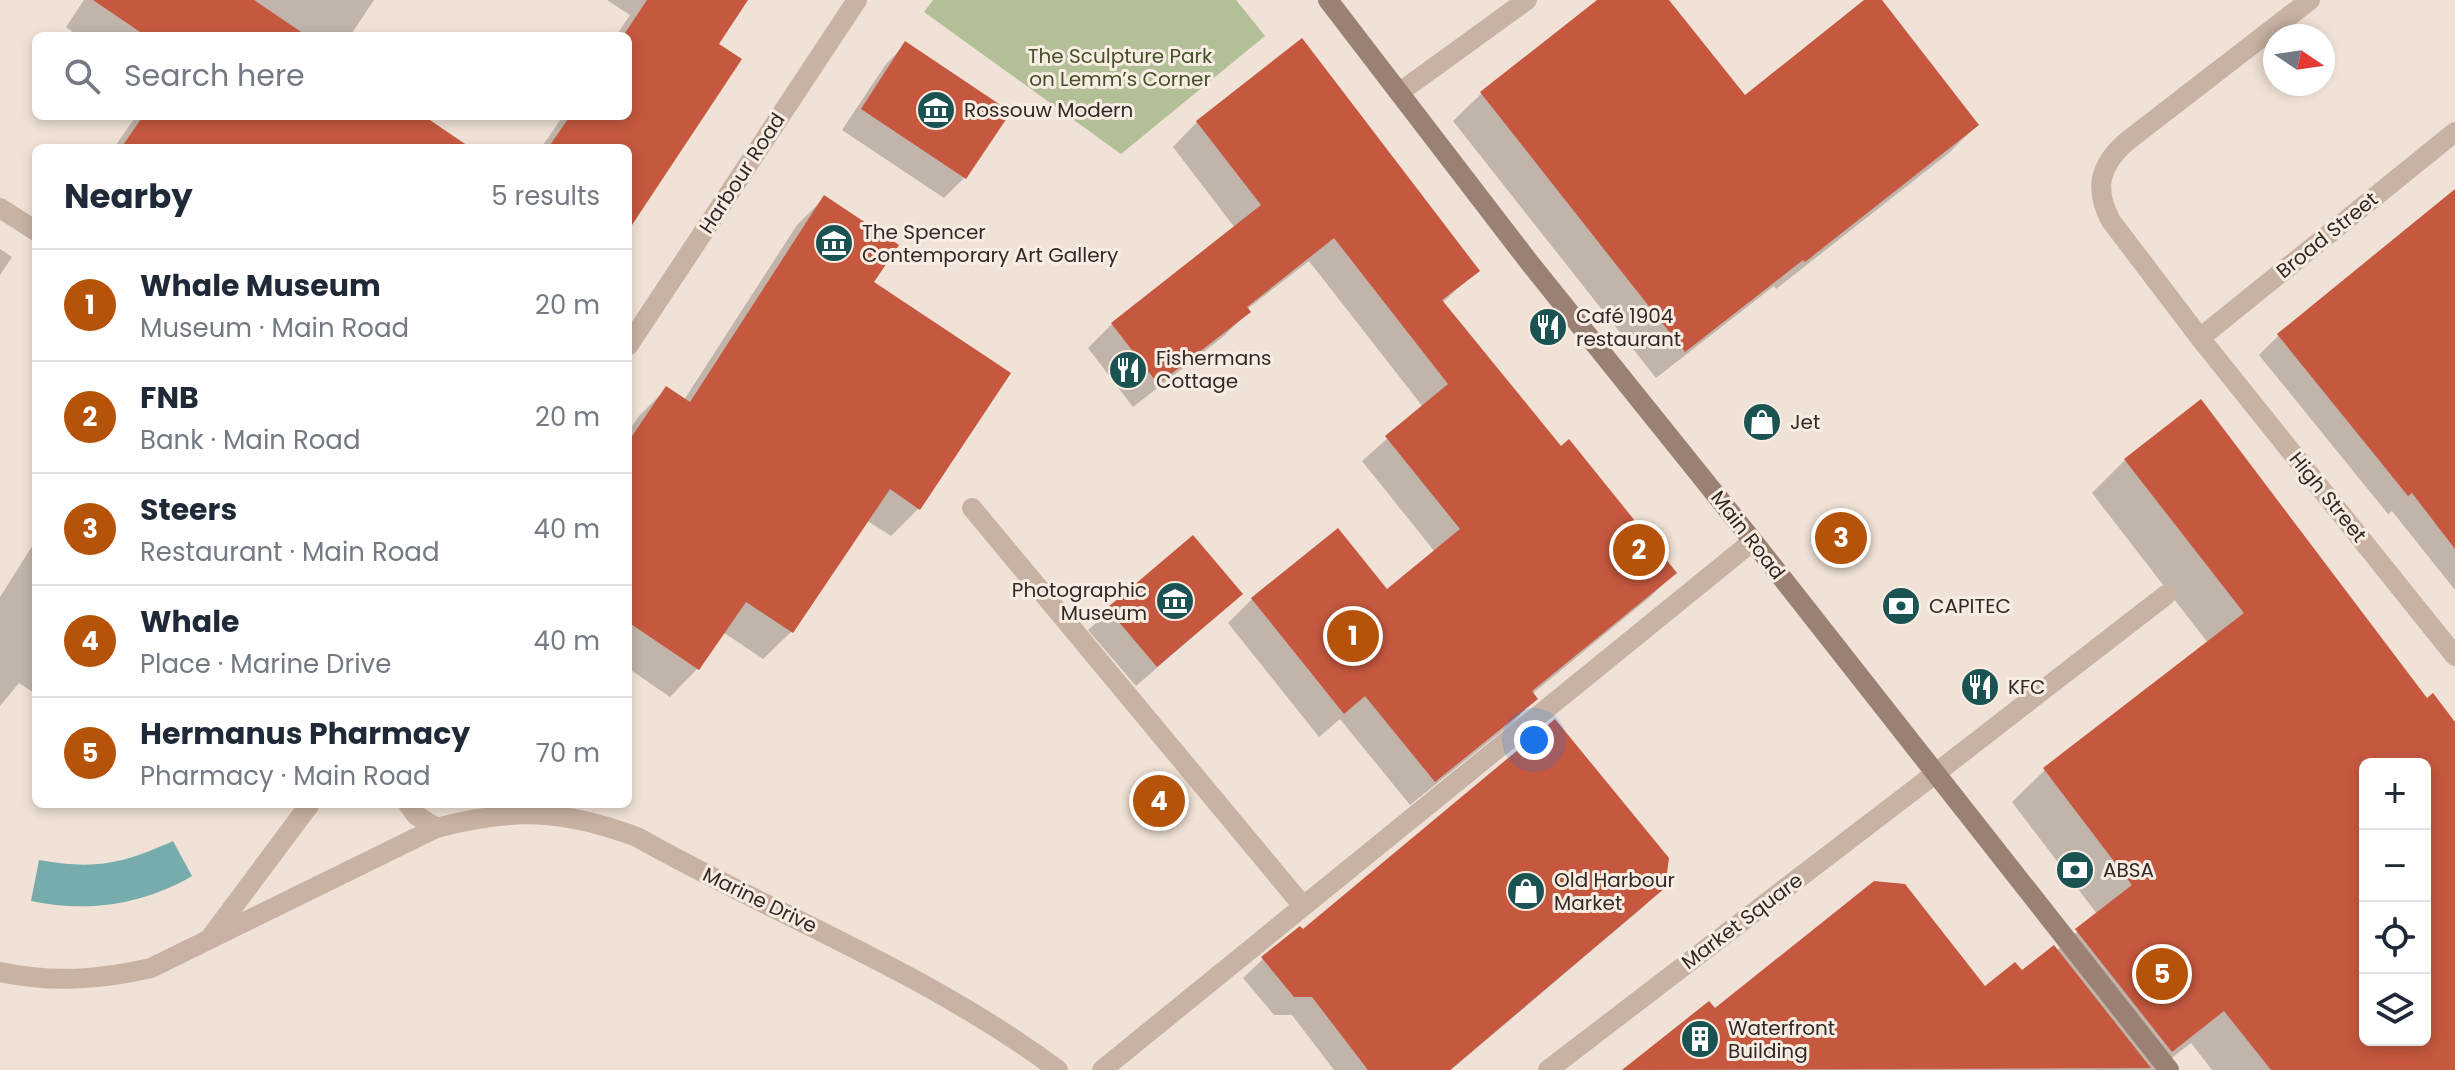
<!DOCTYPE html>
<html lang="en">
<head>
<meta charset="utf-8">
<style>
	body { margin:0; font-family:Poppins,sans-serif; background:#f2f2f3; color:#1f2937 }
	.controls { position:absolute; right:24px; bottom:24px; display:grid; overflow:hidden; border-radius:12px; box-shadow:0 4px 12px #0003 }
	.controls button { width:72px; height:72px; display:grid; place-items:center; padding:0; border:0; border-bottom:2px solid #e0e1e3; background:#fff; color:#1f2937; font:40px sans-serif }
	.compass { position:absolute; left:2263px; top:24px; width:72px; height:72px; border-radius:50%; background:#fff; box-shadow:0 4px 12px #0003; rotate:103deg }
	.you { position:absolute; left:1534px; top:740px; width:28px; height:28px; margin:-20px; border:6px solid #fff; border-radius:50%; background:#1a73e8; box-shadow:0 0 0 12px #1a73e833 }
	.badge { display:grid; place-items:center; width:52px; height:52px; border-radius:50%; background:#b45309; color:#fff; font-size:26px; font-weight:700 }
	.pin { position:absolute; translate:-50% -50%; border:4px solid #fff; box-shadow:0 2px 8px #0006 }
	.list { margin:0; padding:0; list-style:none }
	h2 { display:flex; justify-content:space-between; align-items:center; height:104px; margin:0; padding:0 32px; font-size:34px }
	h2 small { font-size:26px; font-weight:400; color:#747a83 }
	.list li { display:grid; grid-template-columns:52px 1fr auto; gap:24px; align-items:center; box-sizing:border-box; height:112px; padding:0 32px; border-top:2px solid #e0e1e3 }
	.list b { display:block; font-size:30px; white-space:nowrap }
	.list p { margin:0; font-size:26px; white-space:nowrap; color:#747a83 }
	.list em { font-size:26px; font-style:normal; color:#747a83 }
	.icon { flex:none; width:44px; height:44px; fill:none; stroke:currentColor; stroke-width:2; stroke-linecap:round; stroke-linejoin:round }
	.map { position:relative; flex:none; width:2455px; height:1070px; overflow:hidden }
	.search { position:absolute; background:#fff; box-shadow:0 4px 12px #0003; left:32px; top:32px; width:600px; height:88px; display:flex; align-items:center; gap:20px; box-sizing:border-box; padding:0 28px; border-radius:12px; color:#747a83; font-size:30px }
	.panel { position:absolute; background:#fff; box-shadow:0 4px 12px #0003; left:32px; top:144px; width:600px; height:664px; border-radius:12px }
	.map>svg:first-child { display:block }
	.green { fill:#b3bf97 }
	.water { fill:#76adac }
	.shadow { fill:#0003; fill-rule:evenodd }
	.building { fill:#c5583f; fill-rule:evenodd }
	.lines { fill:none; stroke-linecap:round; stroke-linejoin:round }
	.service { stroke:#c8b2a3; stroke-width:20 }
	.minor { stroke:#c8b2a3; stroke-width:20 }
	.secondary { stroke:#9b8074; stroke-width:20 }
	.labels { text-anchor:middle; stroke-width:6; stroke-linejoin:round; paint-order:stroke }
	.park-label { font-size:20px; fill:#445029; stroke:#f8ede2 }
	.poi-label { font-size:20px; fill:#332825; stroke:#f8ede2; text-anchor:start }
	.street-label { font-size:20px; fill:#332825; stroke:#f8ede2 }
</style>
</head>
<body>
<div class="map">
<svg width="2455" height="1070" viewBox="0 0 2455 1070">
	<rect width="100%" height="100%" fill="#f0e2d6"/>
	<path class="green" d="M933 0H1236L1265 36 1121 154 924 12Z"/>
	<path class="water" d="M173 841 192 876C143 905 86 913 31 901L39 860C95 870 122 864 173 841Z"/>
	<g class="shadow">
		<path d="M84 0H374L350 36H78L66 27Z"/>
		<path d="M607 0H746L716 44 628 227V148H541L563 116H628V36H616L630 15Z"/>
		<path d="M1600 0H1667L1744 98 1867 0H1879L1977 125 1949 153 1776 289 1774 286 1656 378 1453 121 1481 94Z"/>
		<path d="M1301 41 1477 270 1442 303 1560 448 1675 573 1650 597 1532 694 1536 698 1512 723 1410 805 1340 719 1319 737 1228 623 1252 599 1386 592 1435 552 1362 461 1423 407 1309 261 1246 310 1248 312 1224 336 1133 407 1088 348 1112 324 1235 228 1173 147 1197 122Z"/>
		<path d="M906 44 1008 112 964 178 944 198 842 130 886 64Z"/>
		<path d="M136 116H420L467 148H114Z"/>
		<path d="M2455 192V590L2392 511 2388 514 2259 355 2279 335Z"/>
		<path d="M825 197 871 282 919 508 891 536 866 520 791 632 763 659 723 632 697 669 670 697 628 668V432L639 416 667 388 684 400 797 225Z"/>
		<path d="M0 249 12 257 0 275Z"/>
		<path d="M2125 460 2455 725V1070H2212L2191 1043 2156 1070H1625L1709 1003 1714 1011 1984 989 2022 973 2056 951 2097 914 2012 802 2045 770 2208 643 2092 493ZM2365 764H2425V1040H2365Z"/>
		<path d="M1193 538 1220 613 1136 686 1088 630Z"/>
		<path d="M36 540V694L19 683 0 706V597Z"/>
		<path d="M1663 887 1642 908 1451 1070H1334L1292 1015H1274L1243 978 1263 959 1303 932Z"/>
	</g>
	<g class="building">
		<path d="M93 0H254L307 36H146Z"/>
		<path d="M647 0H748L719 44 742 59 628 231V148H548L570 116H628V36H623Z"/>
		<path d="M1597 0H1669L1745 95 1864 0H1882L1979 125 1805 262 1803 260 1685 352 1480 92Z"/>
		<path d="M1302 38 1480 271 1442 300 1561 446 1569 439 1677 573 1532 691 1538 699 1435 782 1365 696 1344 714 1251 598 1338 528 1387 589 1460 529 1385 436 1448 384 1334 238 1247 307 1251 312 1158 384 1111 323 1261 205 1196 121Z"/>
		<path d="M905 41 1011 112 966 179 861 109Z"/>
		<path d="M143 116H424L471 148H121Z"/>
		<path d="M2455 189V549L2412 493 2408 496 2277 334Z"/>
		<path d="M824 195 899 245 874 282 1011 373 920 510 890 489 793 633 746 602 699 670 628 622V442L666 386 690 402Z"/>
		<path d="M2201 399 2427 698 2433 693 2455 722V1070H2271L2224 1011 2172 1052 2075 929 2132 885 2043 768 2244 613 2124 459ZM2365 764H2425V1040H2365Z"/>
		<path d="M1193 535 1243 594 1157 667 1107 608Z"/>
		<path d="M1555 719 1669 858 1665 888 1450 1070H1368L1312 997H1294L1261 957 1300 926 1303 929Z"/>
		<path d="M1874 881 1905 884 1985 986 2015 962 2022 970 2054 945 2151 1068 1622 1070 1709 1001 1715 1008Z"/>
	</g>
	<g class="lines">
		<g class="service">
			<path d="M0 208 36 231"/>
			<path d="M2200 338 2111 221C2094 189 2099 166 2126 142L2310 0"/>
			<path d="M972 508 1303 906"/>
			<path d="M1936 773 2166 595"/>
			<path d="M1102 1070 1753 541"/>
		</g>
		<g class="minor">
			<path d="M1400 92 1527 0"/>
			<path d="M2455 132 2200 338 2455 656"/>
			<path d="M628 346 857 0"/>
			<path d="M408 804 416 815 436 828"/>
			<path d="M210 938 310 804"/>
			<path d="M0 972C52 983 99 980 151 968L436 828C512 808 562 809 637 837 777 916 928 973 1058 1070"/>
			<path d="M1548 1070 1936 773"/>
		</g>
		<path class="secondary" d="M1328 0 1529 262 1753 541 2169 1070"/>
	</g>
	<defs>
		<symbol id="museum-disc" viewBox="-11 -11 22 22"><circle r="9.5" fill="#1b5353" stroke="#f8ede2"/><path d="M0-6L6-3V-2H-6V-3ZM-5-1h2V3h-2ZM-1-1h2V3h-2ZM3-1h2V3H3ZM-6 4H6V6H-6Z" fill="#fff"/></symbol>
		<symbol id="restaurant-disc" viewBox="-11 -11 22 22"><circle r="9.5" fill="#1b5353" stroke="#f8ede2"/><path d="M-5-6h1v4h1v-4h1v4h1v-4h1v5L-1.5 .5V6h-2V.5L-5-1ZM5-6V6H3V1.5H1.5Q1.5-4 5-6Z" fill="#fff"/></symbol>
		<symbol id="shop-disc" viewBox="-11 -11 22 22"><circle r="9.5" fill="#1b5353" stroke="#f8ede2"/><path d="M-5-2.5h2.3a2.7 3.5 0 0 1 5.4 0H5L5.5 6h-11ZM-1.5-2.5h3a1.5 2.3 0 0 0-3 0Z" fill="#fff"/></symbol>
		<symbol id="bank-disc" viewBox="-11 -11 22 22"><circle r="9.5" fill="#1b5353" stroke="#f8ede2"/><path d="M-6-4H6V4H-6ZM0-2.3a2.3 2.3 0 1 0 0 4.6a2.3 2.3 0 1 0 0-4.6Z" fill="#fff"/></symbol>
		<symbol id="building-disc" viewBox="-11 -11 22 22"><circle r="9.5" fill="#1b5353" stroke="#f8ede2"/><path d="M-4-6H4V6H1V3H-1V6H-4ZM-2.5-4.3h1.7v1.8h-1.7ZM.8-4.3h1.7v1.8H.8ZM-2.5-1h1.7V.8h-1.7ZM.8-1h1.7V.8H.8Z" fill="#fff"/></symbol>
	</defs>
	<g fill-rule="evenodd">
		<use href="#museum-disc" x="914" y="88" width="44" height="44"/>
		<use href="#museum-disc" x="812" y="221" width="44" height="44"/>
		<use href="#restaurant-disc" x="1526" y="305" width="44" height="44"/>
		<use href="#restaurant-disc" x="1106" y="348" width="44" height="44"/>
		<use href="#shop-disc" x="1740" y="400" width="44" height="44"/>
		<use href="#museum-disc" x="1153" y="579" width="44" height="44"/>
		<use href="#bank-disc" x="1879" y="584" width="44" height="44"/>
		<use href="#restaurant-disc" x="1958" y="665" width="44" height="44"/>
		<use href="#bank-disc" x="2053" y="848" width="44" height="44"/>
		<use href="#shop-disc" x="1504" y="869" width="44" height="44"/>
		<use href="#building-disc" x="1678" y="1017" width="44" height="44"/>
	</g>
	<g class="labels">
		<g class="park-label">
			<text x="1120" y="63">The Sculpture Park<tspan x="1120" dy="23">on Lemm’s Corner</tspan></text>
		</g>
		<g class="poi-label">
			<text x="964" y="117">Rossouw Modern</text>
			<text x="862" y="239">The Spencer<tspan x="862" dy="23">Contemporary Art Gallery</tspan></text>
			<text x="1576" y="323">Café 1904<tspan x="1576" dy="23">restaurant</tspan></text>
			<text x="1156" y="365">Fishermans<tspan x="1156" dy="23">Cottage</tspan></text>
			<text x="1790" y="429">Jet</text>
			<text x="1147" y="597" text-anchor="end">Photographic<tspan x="1147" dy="23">Museum</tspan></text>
			<text x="1929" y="613">CAPITEC</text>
			<text x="2008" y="694">KFC</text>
			<text x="2103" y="877">ABSA</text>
			<text x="1554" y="887">Old Harbour<tspan x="1554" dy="23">Market</tspan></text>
			<text x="1728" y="1035">Waterfront<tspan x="1728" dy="23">Building</tspan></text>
		</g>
		<g class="street-label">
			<text transform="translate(742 173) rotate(-57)" y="7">Harbour Road</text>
			<text transform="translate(2327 235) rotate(-39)" y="7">Broad Street</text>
			<text transform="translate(2328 497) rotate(51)" y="7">High Street</text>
			<text transform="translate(1748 535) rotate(52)" y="7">Main Road</text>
			<text transform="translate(760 900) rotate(26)" y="7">Marine Drive</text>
			<text transform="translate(1742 921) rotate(-37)" y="7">Market Square</text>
		</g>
	</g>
</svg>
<div class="controls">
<button>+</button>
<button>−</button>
<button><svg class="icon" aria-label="locate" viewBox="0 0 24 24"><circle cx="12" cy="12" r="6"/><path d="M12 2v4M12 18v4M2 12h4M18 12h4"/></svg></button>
<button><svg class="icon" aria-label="layers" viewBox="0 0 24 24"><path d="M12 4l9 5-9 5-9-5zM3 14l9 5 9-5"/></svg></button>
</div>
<svg class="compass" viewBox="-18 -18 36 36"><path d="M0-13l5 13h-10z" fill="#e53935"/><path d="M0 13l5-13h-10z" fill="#747a83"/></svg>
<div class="you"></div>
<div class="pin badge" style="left:1353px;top:636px">1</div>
<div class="pin badge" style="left:1639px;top:550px">2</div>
<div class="pin badge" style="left:1841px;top:538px">3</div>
<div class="pin badge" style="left:1159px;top:801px">4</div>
<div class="pin badge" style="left:2162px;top:974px">5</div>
<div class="search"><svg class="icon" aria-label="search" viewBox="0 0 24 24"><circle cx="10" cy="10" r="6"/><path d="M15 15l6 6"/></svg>Search here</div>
<section class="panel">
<h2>Nearby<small>5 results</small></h2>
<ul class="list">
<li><span class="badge">1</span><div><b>Whale Museum</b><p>Museum · Main Road</p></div><em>20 m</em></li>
<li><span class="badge">2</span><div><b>FNB</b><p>Bank · Main Road</p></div><em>20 m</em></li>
<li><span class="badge">3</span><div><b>Steers</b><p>Restaurant · Main Road</p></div><em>40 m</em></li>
<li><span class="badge">4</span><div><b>Whale</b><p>Place · Marine Drive</p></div><em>40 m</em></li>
<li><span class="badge">5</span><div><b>Hermanus Pharmacy</b><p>Pharmacy · Main Road</p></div><em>70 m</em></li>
</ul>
</section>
</div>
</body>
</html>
